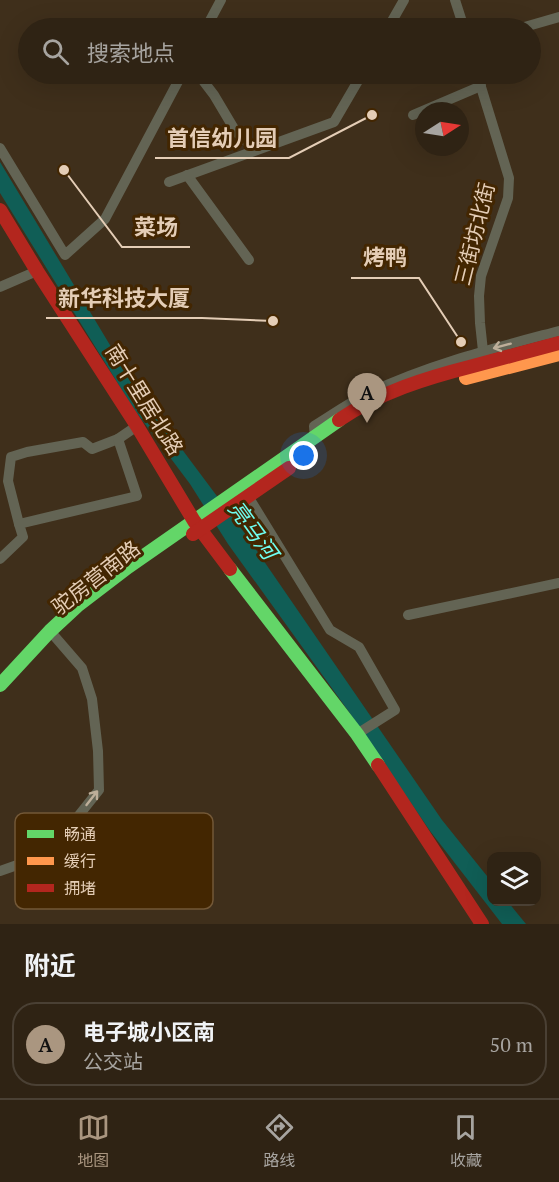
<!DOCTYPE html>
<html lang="zh">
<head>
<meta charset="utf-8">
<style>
	body { margin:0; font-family:"PT Serif","Noto Sans SC",serif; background:#372b1d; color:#f1f3f6 }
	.controls { position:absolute; right:18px; bottom:18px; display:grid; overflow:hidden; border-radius:12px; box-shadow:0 6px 24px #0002 }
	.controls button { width:54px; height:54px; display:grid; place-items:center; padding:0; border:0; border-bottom:2px solid #4a4034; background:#2f2314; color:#f1f3f6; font:30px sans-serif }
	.compass { position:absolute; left:415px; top:102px; width:54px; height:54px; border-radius:50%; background:#2f2314; box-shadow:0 6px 24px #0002; rotate:78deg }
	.you { position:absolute; left:304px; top:456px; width:21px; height:21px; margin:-15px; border:4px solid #fff; border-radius:50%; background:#1a73e8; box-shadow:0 0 0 9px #1a73e833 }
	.badge { display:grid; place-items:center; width:39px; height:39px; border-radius:50%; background:#aa9680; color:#111; font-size:20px; font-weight:700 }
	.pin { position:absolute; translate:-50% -50px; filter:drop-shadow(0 2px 3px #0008) }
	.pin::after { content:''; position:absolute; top:32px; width:21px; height:18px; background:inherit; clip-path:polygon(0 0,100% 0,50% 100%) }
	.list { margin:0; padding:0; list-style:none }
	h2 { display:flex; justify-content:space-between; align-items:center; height:78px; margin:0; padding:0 24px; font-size:26px }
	h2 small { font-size:20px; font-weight:400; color:#a7a4a0 }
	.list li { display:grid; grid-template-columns:39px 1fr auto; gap:18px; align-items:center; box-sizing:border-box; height:84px; margin:0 12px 12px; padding:0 12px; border:2px solid #4a4034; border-radius:24px }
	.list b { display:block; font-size:22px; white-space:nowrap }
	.list p { margin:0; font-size:20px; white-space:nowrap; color:#a7a4a0 }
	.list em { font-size:20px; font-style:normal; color:#a7a4a0 }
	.icon { flex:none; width:33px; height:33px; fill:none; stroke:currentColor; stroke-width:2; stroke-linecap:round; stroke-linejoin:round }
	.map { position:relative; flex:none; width:559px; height:924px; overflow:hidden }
	.search { position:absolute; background:#2f2314; box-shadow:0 6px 24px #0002; left:18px; right:18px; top:18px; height:66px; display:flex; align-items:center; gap:15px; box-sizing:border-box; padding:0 21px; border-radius:33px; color:#a7a4a0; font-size:22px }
	.sheet { height:174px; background:#2f2314 }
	nav { display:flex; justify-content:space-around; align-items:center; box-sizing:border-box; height:84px; border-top:2px solid #4a4034; background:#2f2314; font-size:16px; color:#a7a4a0 }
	nav a { display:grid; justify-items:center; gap:3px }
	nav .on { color:#aa9680 }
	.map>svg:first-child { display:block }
	.water { fill:#105e56 }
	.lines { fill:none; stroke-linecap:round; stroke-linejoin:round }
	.street { stroke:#636454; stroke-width:10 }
	.fast { stroke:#63d668; stroke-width:14 }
	.slow { stroke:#ff974d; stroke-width:14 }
	.jam { stroke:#b3261e; stroke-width:14 }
	.oneway { stroke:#bdae99 }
	.labels { text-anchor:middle; stroke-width:6; stroke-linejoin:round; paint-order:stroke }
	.street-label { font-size:21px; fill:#e4cdb6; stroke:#432601 }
	.water-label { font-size:22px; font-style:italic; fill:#6ffdf0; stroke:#432601 }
	.key { fill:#432601; stroke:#735837; stroke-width:1.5 }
	.key-label { font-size:16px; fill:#e4cdb6 }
	.leader { fill:none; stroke:#e4cdb6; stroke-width:2 }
	.callout-dot { fill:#e4cdb6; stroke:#432601; stroke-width:2 }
	.callout-label { font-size:22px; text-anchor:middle; font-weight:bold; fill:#e4cdb6; stroke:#432601; stroke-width:6; stroke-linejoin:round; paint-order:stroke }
</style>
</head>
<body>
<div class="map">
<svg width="559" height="924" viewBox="0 0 559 924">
	<rect width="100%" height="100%" fill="#3f2f1b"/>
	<path class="water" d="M0 162 134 385 246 535 442 820 491 881 492 902H508L526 924H502L430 831 349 712 228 544 190 484 133 408 0 193Z"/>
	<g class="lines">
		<g class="street">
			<path d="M455 0 464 28"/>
			<path d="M206 28 221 0"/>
			<path d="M388 28 404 0"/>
			<path d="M521 28 559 17"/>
			<path d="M198 74 214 95 236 132 256 150"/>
			<path d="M477 74 509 178 508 198 481 276 479 296 480 323 483 351 487 369"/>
			<path d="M413 115 481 86"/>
			<path d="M0 148 65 255 105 219 182 74"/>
			<path d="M187 175 249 260"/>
			<path d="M169 182 334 122 362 74"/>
			<path d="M0 287 37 271"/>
			<path d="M315 438 314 426C332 415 350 402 369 393 430 364 495 348 559 331"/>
			<path d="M246 493 330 630 359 647 395 710 357 734"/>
			<path d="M19 524 8 481 11 457 27 452 83 442 92 449 118 439"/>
			<path d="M0 559 23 537 19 524 137 496 118 439 137 426"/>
			<path d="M408 615 559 583"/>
			<path d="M0 871 37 858 64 834 99 790 98 751 92 699 82 668 50 631"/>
		</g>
		<g class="fast">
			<path d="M230 569 357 734 378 765"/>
			<path d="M0 685 50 631 77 606 128 567 339 420"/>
		</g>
		<path class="slow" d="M466 378 559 354"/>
		<g class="jam">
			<path d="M0 210 37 271 137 426 194 521 230 569"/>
			<path d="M339 420C380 392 426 378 473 366 502 358 530 351 559 343"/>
			<path d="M193 534 289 468"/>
			<path d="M378 765 482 924"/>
		</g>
	</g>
	<defs><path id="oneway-shaft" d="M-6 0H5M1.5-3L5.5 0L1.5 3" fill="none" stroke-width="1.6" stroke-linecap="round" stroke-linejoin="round" transform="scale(1.5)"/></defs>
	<g class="oneway">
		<use href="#oneway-shaft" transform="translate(502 346) rotate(165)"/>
		<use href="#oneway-shaft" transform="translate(92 798) rotate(-52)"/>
	</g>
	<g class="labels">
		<g class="street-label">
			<text transform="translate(475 234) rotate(-76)" y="7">三街坊北街</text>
			<text transform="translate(144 400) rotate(58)" y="7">南十里居北路</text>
			<text transform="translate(96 578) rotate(-38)" y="7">驼房营南路</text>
		</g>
		<g class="water-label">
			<text transform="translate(253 530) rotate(54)" y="8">亮马河</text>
		</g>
	</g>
	<rect x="15" y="813" width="198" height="96" rx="9" class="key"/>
	<rect x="27" y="830" width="27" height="8" fill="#63d668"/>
	<rect x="27" y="857" width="27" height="8" fill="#ff974d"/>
	<rect x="27" y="884" width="27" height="8" fill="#b3261e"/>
	<g class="key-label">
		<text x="64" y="840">畅通</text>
		<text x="64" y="867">缓行</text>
		<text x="64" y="894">拥堵</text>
	</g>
	<path class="leader" d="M372 115L289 158H155M64 170L122 247H190M461 342L419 278H351M273 321L202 318H46"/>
	<g class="callout-dot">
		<circle cx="372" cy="115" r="6"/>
		<circle cx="64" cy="170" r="6"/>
		<circle cx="461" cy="342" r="6"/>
		<circle cx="273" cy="321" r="6"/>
	</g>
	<g class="callout-label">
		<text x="222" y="146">首信幼儿园</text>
		<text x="156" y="235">菜场</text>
		<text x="385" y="265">烤鸭</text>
		<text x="124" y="306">新华科技大厦</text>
	</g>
</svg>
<div class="controls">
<button><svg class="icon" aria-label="layers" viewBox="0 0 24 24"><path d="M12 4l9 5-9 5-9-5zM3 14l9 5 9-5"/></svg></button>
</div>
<svg class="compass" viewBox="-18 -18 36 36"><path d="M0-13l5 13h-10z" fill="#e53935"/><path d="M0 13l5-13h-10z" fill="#a7a4a0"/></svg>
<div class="you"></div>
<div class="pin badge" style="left:367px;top:423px">A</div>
<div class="search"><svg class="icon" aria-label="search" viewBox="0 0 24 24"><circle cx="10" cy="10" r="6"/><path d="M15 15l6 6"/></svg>搜索地点</div>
</div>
<section class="sheet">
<h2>附近<small></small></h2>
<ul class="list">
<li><span class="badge">A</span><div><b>电子城小区南</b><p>公交站</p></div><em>50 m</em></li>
</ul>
</section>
<nav>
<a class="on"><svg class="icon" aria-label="map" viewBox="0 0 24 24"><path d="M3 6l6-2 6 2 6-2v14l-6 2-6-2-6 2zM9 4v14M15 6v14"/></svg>地图</a>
<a><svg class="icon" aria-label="directions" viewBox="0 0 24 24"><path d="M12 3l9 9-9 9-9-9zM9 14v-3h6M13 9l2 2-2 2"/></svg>路线</a>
<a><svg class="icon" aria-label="saved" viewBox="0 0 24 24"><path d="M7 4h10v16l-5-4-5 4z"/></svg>收藏</a>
</nav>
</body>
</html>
